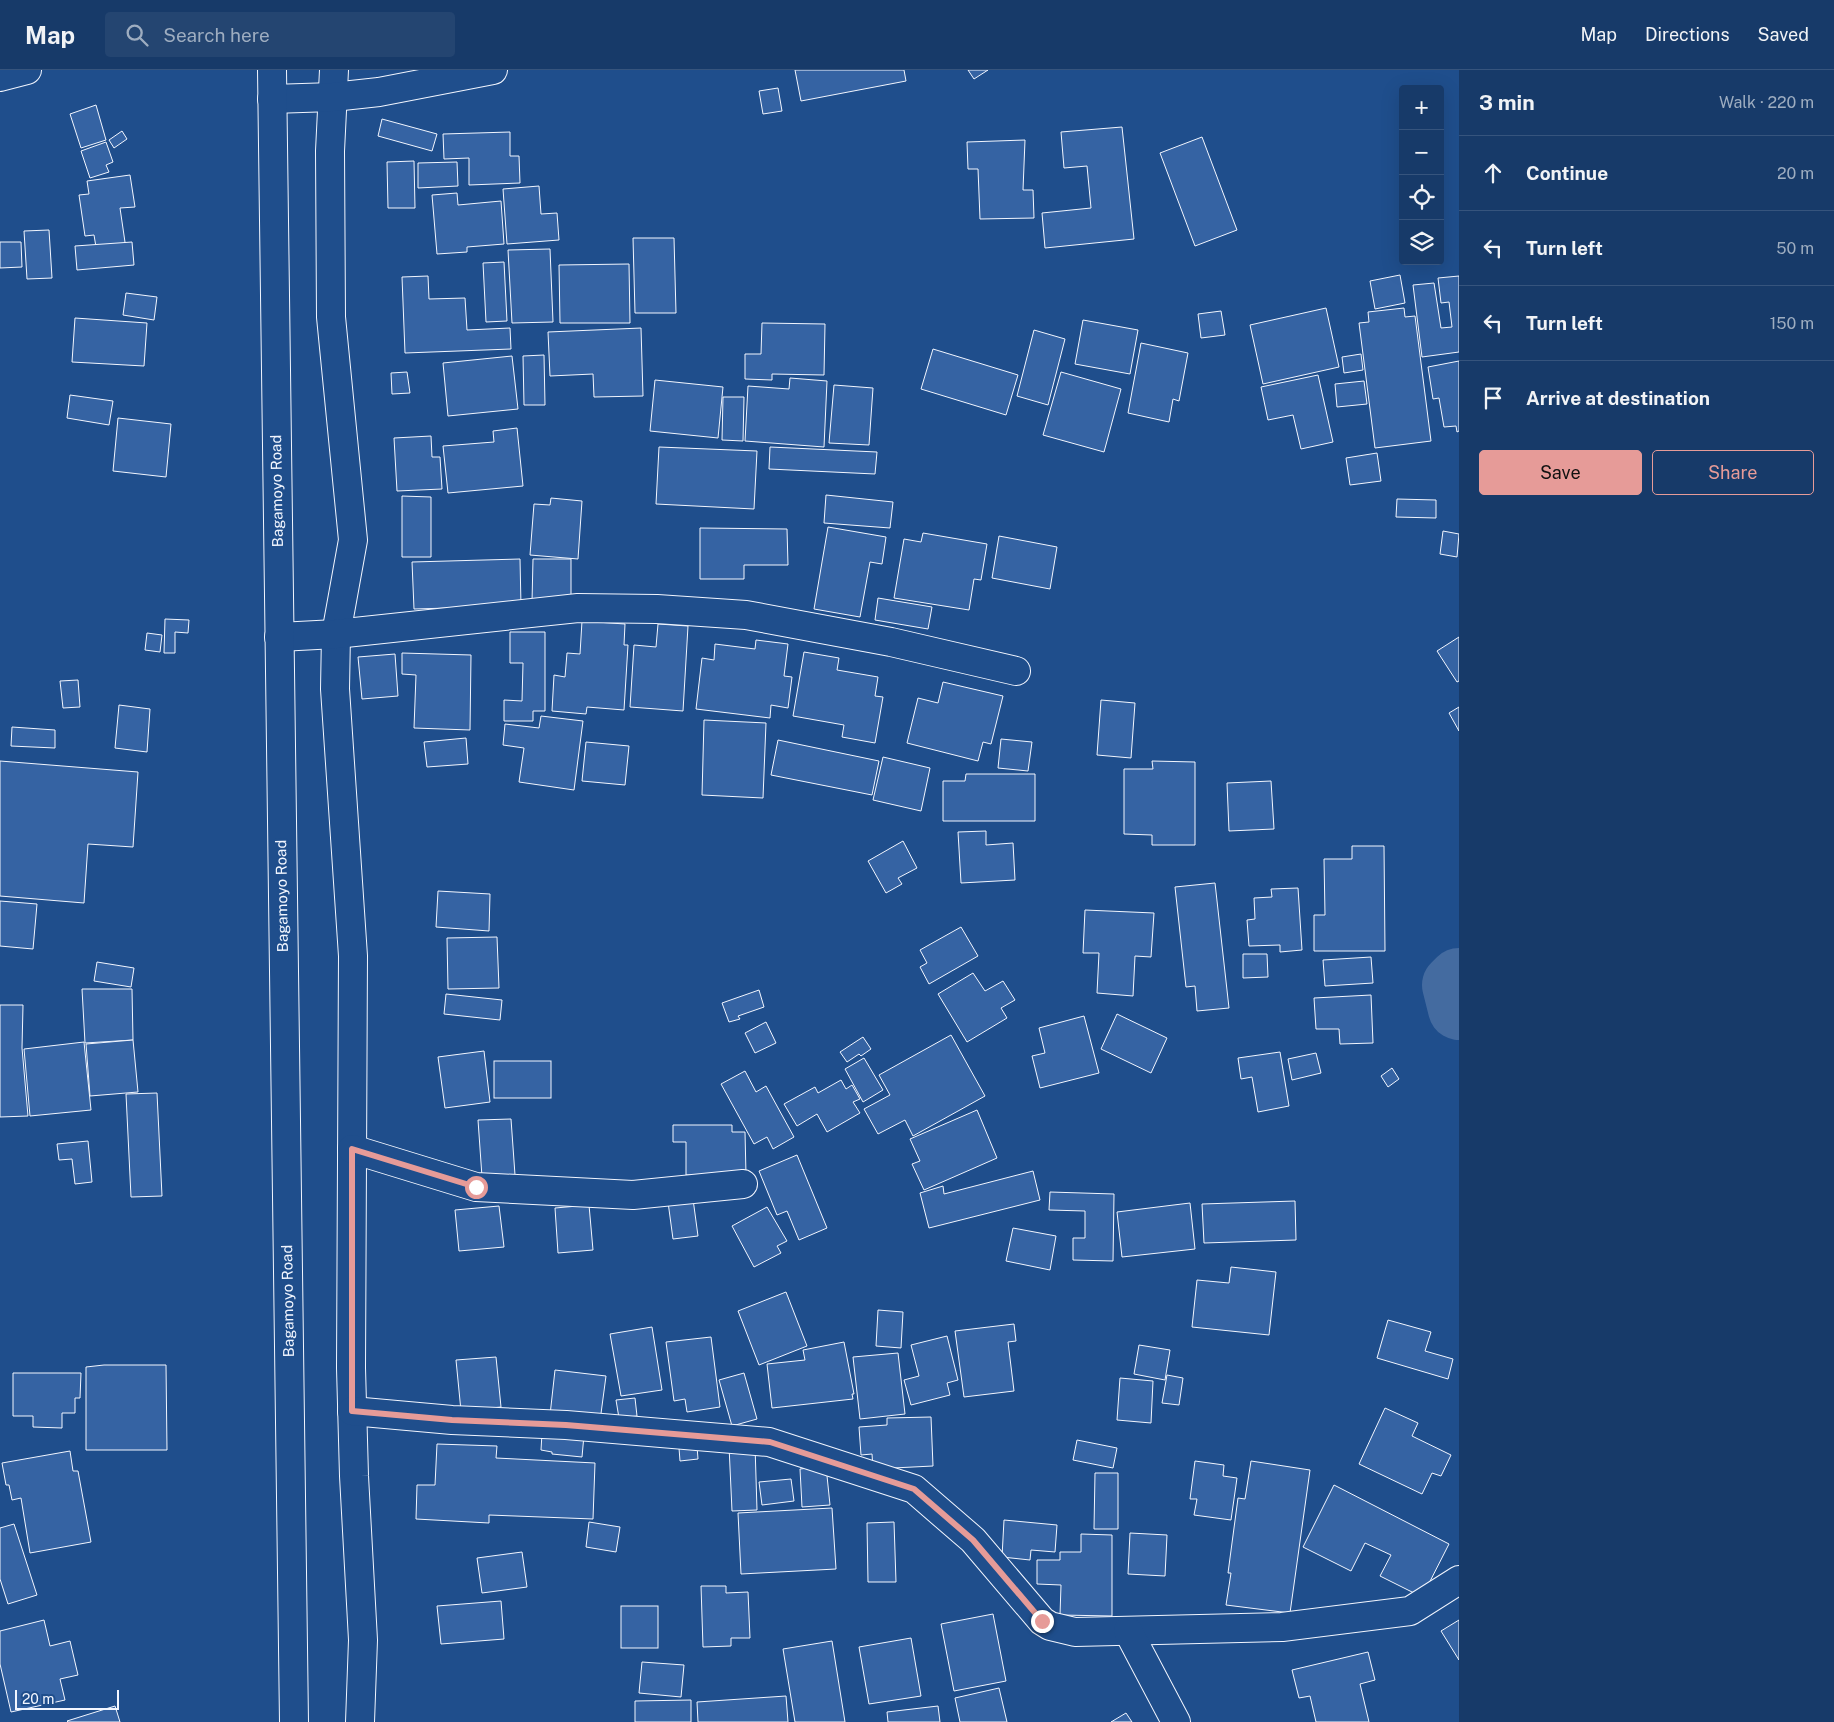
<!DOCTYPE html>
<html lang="en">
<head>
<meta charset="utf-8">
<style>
	body { margin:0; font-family:"Public Sans",sans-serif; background:#244571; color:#f1f3f6 }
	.controls { position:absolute; right:15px; top:15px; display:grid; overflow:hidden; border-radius:5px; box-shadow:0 5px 20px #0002 }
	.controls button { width:45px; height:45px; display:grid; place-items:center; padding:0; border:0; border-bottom:1px solid #36547d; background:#173a69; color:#f1f3f6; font:25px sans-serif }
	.scale { position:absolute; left:15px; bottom:12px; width:104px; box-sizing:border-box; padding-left:5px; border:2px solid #f2f6ff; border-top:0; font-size:14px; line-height:18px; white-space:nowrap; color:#f2f6ff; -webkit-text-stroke:4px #1f4e8c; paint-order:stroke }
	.stop { position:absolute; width:15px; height:15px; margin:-11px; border:4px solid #e69b98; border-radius:50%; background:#fff }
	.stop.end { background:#e69b98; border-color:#fff; box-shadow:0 1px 5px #0008 }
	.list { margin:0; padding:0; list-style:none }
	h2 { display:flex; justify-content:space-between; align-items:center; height:65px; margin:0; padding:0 20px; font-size:21px }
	h2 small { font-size:16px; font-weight:400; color:#9eadc0 }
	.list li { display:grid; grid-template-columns:32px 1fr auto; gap:15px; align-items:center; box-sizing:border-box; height:75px; padding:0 20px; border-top:1px solid #36547d }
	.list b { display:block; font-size:19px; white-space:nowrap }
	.list em { font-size:16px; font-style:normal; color:#9eadc0 }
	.actions { display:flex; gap:10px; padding:15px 20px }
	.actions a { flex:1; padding:11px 0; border:1px solid #e69b98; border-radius:5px; text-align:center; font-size:18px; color:#e69b98 }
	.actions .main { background:#e69b98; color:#111 }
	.icon { flex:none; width:28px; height:28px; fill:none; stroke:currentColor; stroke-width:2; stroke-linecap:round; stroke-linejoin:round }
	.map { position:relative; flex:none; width:1459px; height:1652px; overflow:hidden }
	header { display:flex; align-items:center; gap:30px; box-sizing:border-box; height:70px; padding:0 25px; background:#173a69; border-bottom:1px solid #36547d }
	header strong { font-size:24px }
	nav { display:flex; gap:28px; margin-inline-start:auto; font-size:18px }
	.search { width:350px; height:45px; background:#244571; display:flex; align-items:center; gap:12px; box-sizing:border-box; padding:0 18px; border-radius:5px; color:#9eadc0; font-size:19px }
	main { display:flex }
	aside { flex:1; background:#173a69 }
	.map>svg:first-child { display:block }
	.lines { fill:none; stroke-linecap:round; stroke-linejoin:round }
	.river { stroke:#446ba0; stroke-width:62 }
	.building { fill:#3563a3; stroke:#f2f6ff }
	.street-casing { stroke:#f2f6ff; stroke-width:30 }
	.highway-casing { stroke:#f2f6ff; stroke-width:30 }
	.street { stroke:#1f4e8c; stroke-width:28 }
	.highway { stroke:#1f4e8c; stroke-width:28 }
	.route { stroke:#e69b98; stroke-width:6 }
	.labels { text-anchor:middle; stroke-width:4; stroke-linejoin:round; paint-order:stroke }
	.street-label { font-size:15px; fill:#f2f6ff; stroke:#1f4e8c }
</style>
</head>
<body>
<header>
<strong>Map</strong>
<div class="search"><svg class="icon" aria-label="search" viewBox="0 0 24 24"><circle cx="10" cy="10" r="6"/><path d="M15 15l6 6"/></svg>Search here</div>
<nav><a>Map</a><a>Directions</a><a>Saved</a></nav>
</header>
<main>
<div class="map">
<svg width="1459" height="1652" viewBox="0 0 1459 1652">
	<rect width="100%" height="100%" fill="#1f4e8c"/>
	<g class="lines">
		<path class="river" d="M1459 909 1453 915 1459 939"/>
	</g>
	<g class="building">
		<path d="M795 0H904L906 11 801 31Z"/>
		<path d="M968 0H988L974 9Z"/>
		<path d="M778 18 782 41 763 44 759 21Z"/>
		<path d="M96 35 106 70 81 78 70 44Z"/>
		<path d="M382 49 437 64 432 81 378 66Z"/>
		<path d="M1122 57 1134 169 1045 178 1042 143 1091 138 1087 96 1064 98 1061 62Z"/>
		<path d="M122 61 127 69 114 78 109 70Z"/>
		<path d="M510 62V86H519L520 113 469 115V88L444 89 443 64Z"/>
		<path d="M1202 67 1237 160 1195 176 1160 83Z"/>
		<path d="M1025 70 1023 120H1033L1034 148 980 149 978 99H968L967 72Z"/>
		<path d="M106 72 113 92 106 95 109 102 90 108 81 81Z"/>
		<path d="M414 91 415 138H388L387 92Z"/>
		<path d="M457 92 458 116 418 118V93Z"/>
		<path d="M130 105 135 137 120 138 126 179 97 183 94 165 85 166 79 125 89 124 87 111Z"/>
		<path d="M539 116 541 144 557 143 559 170 507 174 503 119Z"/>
		<path d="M457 123 458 135 501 131 504 174 467 177V182L437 184 432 125Z"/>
		<path d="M49 160 52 208 27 209 24 161Z"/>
		<path d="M633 168H674L676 243H635Z"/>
		<path d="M0 172H21L22 197 0 198Z"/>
		<path d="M132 172 134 195 77 200 75 176Z"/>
		<path d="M550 179 553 252 512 253 508 180Z"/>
		<path d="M504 192 507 251 486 252 483 193Z"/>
		<path d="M629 194 630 253H560L559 195Z"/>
		<path d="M1400 205 1405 233 1375 239 1370 211Z"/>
		<path d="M428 206 429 229 465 228 467 260 510 258 511 279 405 283 402 207Z"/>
		<path d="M1459 206V282L1422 287 1413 215 1434 213 1441 258 1452 257 1449 232 1441 233 1438 208Z"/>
		<path d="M126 223 157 227 154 250 123 245Z"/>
		<path d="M1326 238 1339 297 1263 314 1250 255Z"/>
		<path d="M1404 238 1405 247 1415 246 1431 371 1375 378 1359 253 1369 252 1368 242Z"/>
		<path d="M1221 241 1225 265 1201 268 1198 244Z"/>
		<path d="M75 248 147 253 144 296 72 292Z"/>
		<path d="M1083 250 1138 260 1130 304 1075 294Z"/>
		<path d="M762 253 825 254 824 305 772 304V310L745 309V284H761Z"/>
		<path d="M641 258 643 326 594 327 593 304 550 306 548 262Z"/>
		<path d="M1034 260 1065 269 1048 335 1017 326Z"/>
		<path d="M1141 273 1188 283 1179 331 1173 329 1169 352 1128 343Z"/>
		<path d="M933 279 1018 305 1006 345 921 319Z"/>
		<path d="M1361 284 1363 300 1344 303 1342 287Z"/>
		<path d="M544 285 545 335H524L523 286Z"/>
		<path d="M512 286 518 339 448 346 443 293Z"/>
		<path d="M1459 291V361L1457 362 1456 356 1444 357 1439 328 1433 329 1428 297Z"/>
		<path d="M407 302 410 323 392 324 391 303Z"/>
		<path d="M1061 302 1121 319 1104 382 1043 365Z"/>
		<path d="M1318 305 1333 372 1301 379 1293 345 1268 350 1261 317Z"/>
		<path d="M790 308 827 311 824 377 745 371 748 316 789 319Z"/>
		<path d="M655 310 723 317 718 368 650 361Z"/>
		<path d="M1364 311 1367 334 1337 337 1335 314Z"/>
		<path d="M834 315 873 318 869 375 829 373Z"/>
		<path d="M70 325 113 331 109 355 67 348Z"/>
		<path d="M723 327H744L743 371 722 370Z"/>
		<path d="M118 348 171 354 166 407 113 401Z"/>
		<path d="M517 358 523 416 448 423 443 376 494 372 493 361Z"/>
		<path d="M431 366 432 387H440L442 419 397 421 394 368Z"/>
		<path d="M659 377 757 381 754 439 656 434Z"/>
		<path d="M770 377 877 382 875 404 769 399Z"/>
		<path d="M1377 383 1381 411 1350 415 1346 388Z"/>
		<path d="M826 425 893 432 890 458 824 453Z"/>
		<path d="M402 426 431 427V487H402Z"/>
		<path d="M551 428 582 431 578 489 530 485 534 434 550 435Z"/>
		<path d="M1397 429 1436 430V448L1396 447Z"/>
		<path d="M828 457 886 467 882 494 870 492 860 547 814 539Z"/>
		<path d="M700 458 787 459 788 495H744V509H700Z"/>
		<path d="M1443 461 1459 464 1457 487 1440 484Z"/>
		<path d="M923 463 987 474 981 510 974 509 969 540 894 528 904 469 921 472Z"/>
		<path d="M999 466 1057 477 1050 519 992 508Z"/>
		<path d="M520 489 521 536 414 539 412 492Z"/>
		<path d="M533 489H571V533L532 532Z"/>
		<path d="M878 528 932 537 928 559 875 550Z"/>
		<path d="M165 549 189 550 188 563 175 562V583H164Z"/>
		<path d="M582 551 625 554 624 575H628L624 640 587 637 586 644 552 641 554 605 565 607 567 583 580 584Z"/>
		<path d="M658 554 688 556 683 641 630 637 634 575 656 577Z"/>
		<path d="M510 562H545V641H533V651H504V630L522 631 523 593H510Z"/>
		<path d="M147 563 162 565 160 582 145 580Z"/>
		<path d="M1459 567V611L1457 612 1437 581Z"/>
		<path d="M756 570 788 574 784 606 792 607 788 638 771 635 770 648 696 639 702 588 714 590 715 574 755 579Z"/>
		<path d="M804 582 839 588 837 600 878 607 875 626 883 627 875 673 842 667 844 655 793 646Z"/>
		<path d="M402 583 471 585 470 660 414 658 416 605 402 604Z"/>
		<path d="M395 584 398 626 362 629 358 587Z"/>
		<path d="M78 610 80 637 63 638 60 611Z"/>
		<path d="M943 612 1003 626 991 674 983 672 978 691 907 673 918 628 938 633Z"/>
		<path d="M1101 630 1135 633 1131 688 1097 685Z"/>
		<path d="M119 635 150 639 147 682 115 678Z"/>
		<path d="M1459 637V661L1449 643Z"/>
		<path d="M541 646 583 651 574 720 519 712 524 678 503 675 505 654 539 658Z"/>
		<path d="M704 650 766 653 763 728 702 725Z"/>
		<path d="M12 657 55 660V678L11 676Z"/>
		<path d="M466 668 468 694 427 697 424 672Z"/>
		<path d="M1001 669 1032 672 1028 701 998 698Z"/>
		<path d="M778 670 879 691 872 725 771 705Z"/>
		<path d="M586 672 629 676 625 715 582 711Z"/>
		<path d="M883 687 930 698 921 741 873 730Z"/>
		<path d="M0 691 138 702 133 777 88 774 84 833 0 826Z"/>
		<path d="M1152 691 1195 692V775H1152V765L1124 764V699H1153Z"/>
		<path d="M966 704H1035V751H943V711H965Z"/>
		<path d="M1271 711 1274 759 1229 761 1227 713Z"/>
		<path d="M986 761V775L1013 773 1015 810 961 813 958 762Z"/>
		<path d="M903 771 917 798 898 808 902 814 886 823 868 791Z"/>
		<path d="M1352 776H1384L1385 881H1314V845H1325L1324 789H1352Z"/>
		<path d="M1215 813 1229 938 1197 941 1195 916 1186 917 1175 817Z"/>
		<path d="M1298 818 1302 880 1280 882V875L1249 876 1247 850 1255 849 1254 828 1272 827 1271 819Z"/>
		<path d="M438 821 490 824 489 861 436 857Z"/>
		<path d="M0 831 37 834 33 879 0 876Z"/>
		<path d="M1085 840 1154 843 1151 887 1135 886 1133 926 1097 923 1099 883H1083Z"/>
		<path d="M961 857 978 886 929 914 920 897 927 893 920 880Z"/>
		<path d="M497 867 499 918 448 919 447 868Z"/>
		<path d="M1243 884H1267L1268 907 1243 908Z"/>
		<path d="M1371 887 1373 913 1325 916 1323 890Z"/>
		<path d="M97 892 134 898 131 917 94 911Z"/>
		<path d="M973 903 985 921 1003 911 1015 930 1001 938 1007 948 967 972 938 924Z"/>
		<path d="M82 919H132L133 970 85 973Z"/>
		<path d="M759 920 764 937 738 946 740 949 729 952 722 933Z"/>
		<path d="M446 924 502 930 500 950 444 944Z"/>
		<path d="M1371 925 1373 973 1340 974 1339 959H1316L1314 928Z"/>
		<path d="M0 935H23L22 978 28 1046 0 1047Z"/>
		<path d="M1117 944 1167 968 1151 1003 1101 979Z"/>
		<path d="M1084 946 1099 1003 1040 1018 1032 986 1045 983 1039 958Z"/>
		<path d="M766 952 776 973 755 983 745 963Z"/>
		<path d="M951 965 985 1026 913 1066 905 1050 878 1064 864 1039 890 1025 879 1005Z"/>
		<path d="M863 967 871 979 861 986 859 984 847 992 840 982Z"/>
		<path d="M133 970 138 1022 90 1026 86 974Z"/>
		<path d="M84 972 91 1040 30 1046 24 979Z"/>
		<path d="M484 981 490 1032 445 1038 438 987Z"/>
		<path d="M1280 982 1289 1036 1258 1042 1252 1007 1241 1009 1238 988Z"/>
		<path d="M1316 983 1321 1003 1292 1010 1288 989Z"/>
		<path d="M864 988 883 1020 863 1032 845 999Z"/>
		<rect x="494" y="991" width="57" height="37"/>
		<path d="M1392 998 1399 1009 1388 1017 1381 1006Z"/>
		<path d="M745 1001 756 1022 766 1016 794 1067 773 1079 767 1067 754 1074 721 1014Z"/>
		<path d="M841 1010 846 1019 852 1015 860 1029 853 1032 860 1043 827 1062 817 1044 797 1056 784 1034 815 1017 818 1023Z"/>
		<path d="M157 1023 162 1126 131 1127 126 1024Z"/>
		<path d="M977 1040 997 1088 924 1120 912 1094 920 1091 910 1069Z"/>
		<path d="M511 1049 515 1105 482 1107 478 1050Z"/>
		<path d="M673 1055H732V1062H745L746 1105H686V1072H673Z"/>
		<path d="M88 1071 92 1112 75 1114 72 1089 59 1090 57 1074Z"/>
		<path d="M797 1085 827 1158 799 1170 787 1141 777 1145 759 1101Z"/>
		<path d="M1033 1101 1040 1130 929 1158 920 1123 943 1116 944 1124Z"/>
		<path d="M1050 1122 1114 1124 1113 1191 1073 1190V1168H1085V1141L1049 1140Z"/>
		<path d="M693 1129 698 1166 673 1169 668 1132Z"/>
		<path d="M1295 1131 1296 1170 1204 1173 1202 1134Z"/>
		<path d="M1190 1133 1195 1179 1122 1187 1117 1142Z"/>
		<path d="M589 1135 593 1180 558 1183 555 1138Z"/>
		<path d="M499 1136 504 1177 459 1181 455 1140Z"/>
		<path d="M767 1137 787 1171 777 1176 781 1183 754 1197 732 1156Z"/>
		<path d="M1013 1158 1056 1166 1050 1200 1006 1191Z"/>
		<path d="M1231 1197 1276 1202 1269 1265 1192 1257 1197 1210 1229 1213Z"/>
		<path d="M786 1222 807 1276 759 1295 738 1241Z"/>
		<path d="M878 1240 903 1242 901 1278 876 1276Z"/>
		<path d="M1388 1250 1431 1262 1425 1281 1453 1289 1448 1309 1377 1288Z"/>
		<path d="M1014 1254 1016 1271 1008 1272 1014 1321 964 1327 955 1261Z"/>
		<path d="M652 1257 662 1320 621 1326 610 1264Z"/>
		<path d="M947 1266 958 1310 947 1313 950 1325 911 1335 904 1310 919 1306 911 1275Z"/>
		<path d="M711 1267 720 1337 687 1342 685 1329 674 1331 666 1272Z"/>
		<path d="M844 1272 854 1324H852L853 1329 772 1338 767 1294 805 1290 803 1280Z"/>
		<path d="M1139 1275 1170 1280 1165 1310 1134 1304Z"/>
		<path d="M898 1283 905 1344 860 1349 853 1287Z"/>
		<path d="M496 1287 501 1337 461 1341 456 1290Z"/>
		<path d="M104 1295H166L167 1380H86V1297Z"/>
		<path d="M555 1300 606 1306 600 1351 550 1345Z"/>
		<path d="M13 1303H81L80 1328H75V1343H62V1358L33 1357V1346H13Z"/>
		<path d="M744 1303 757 1349 732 1356 719 1310Z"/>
		<path d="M1167 1305 1183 1308 1179 1335 1162 1333Z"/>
		<path d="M1120 1308 1153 1311 1151 1353 1117 1350Z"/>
		<path d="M635 1328 637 1346 619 1348 616 1330Z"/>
		<path d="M1385 1338 1418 1353 1412 1366 1451 1385 1441 1406 1432 1403 1422 1424 1359 1394Z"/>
		<path d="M931 1347 933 1396 873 1399 872 1384 861 1385 859 1357 887 1355V1348Z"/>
		<path d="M542 1363 584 1365 582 1387 552 1384V1382L541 1380Z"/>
		<path d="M1077 1370 1117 1378 1113 1398 1073 1390Z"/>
		<path d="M437 1374 497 1376 496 1388 595 1393 593 1449 489 1445V1453L416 1449 417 1415H435Z"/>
		<path d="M755 1375 757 1440 732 1441 729 1376Z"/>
		<path d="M697 1376 698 1389 680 1391 679 1378Z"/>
		<path d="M70 1381 73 1401H78L91 1472 30 1483 21 1428 12 1430 9 1415H6L2 1393Z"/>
		<path d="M1195 1391 1224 1395 1223 1406 1237 1408 1231 1450 1194 1445 1197 1429H1190Z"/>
		<path d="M1251 1391 1310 1400 1290 1543 1226 1535 1231 1503H1228L1238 1428 1245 1429Z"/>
		<path d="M826 1396 830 1435 802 1437 800 1399Z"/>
		<path d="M1095 1403H1118V1459H1094Z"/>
		<path d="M791 1409 794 1431 762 1435 759 1412Z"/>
		<path d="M1334 1415 1449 1474 1422 1527 1380 1506 1391 1485 1365 1473 1351 1501 1303 1477Z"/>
		<path d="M832 1438 836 1499 741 1504 738 1443Z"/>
		<path d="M1004 1450 1057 1455 1055 1482 1031 1480 1030 1490 1002 1487Z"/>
		<path d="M589 1452 620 1457 616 1482 586 1477Z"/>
		<path d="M894 1452 896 1512H868L867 1453Z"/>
		<path d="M14 1454 37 1525 8 1534 0 1509V1458Z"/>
		<path d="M1130 1463 1167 1465 1165 1506 1128 1504Z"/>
		<path d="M1081 1464 1112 1465V1546L1060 1545 1061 1515 1037 1514V1490H1060V1482H1081Z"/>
		<path d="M522 1482 527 1517 482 1523 477 1488Z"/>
		<path d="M701 1516H726V1523L748 1522 750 1568H731V1576L703 1577Z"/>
		<path d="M501 1531 504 1569 441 1574 437 1536Z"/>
		<rect x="621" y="1536" width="37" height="42"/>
		<path d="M993 1544 1006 1611 954 1621 941 1554Z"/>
		<path d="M44 1550 50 1576 70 1571 78 1605 60 1609 65 1630 11 1642 0 1594V1561Z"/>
		<path d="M1459 1550V1590L1441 1561Z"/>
		<path d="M911 1568 921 1626 869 1634 859 1577Z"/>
		<path d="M832 1571 845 1652H795L783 1579Z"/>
		<path d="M1368 1582 1375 1610 1360 1614 1369 1652H1316L1310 1626 1299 1628 1292 1600Z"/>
		<path d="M642 1592 684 1595 681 1627 639 1623Z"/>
		<path d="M999 1618 1007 1652H960L955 1628Z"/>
		<path d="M786 1626 788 1652H698L697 1632Z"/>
		<path d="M691 1630V1652H635V1631Z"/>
		<path d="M115 1636 120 1652H68L67 1651Z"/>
		<path d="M938 1636 940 1652H888L887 1642Z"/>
		<path d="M1126 1643 1132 1652H1111Z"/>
	</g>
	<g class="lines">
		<defs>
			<g id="street">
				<path d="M334 0 330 81 331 247 353 470 336 564 335 619 353 886 351 1298 354 1406 363 1570 360 1652"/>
				<path d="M0 7 27 0"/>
				<path d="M272 29 333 27 379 22 493 0"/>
				<path d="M279 567 336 564 578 538 657 539 746 545 891 572 1016 601"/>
				<path d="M352 1079 476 1117 633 1125 743 1114"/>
				<path d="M352 1341 452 1350 566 1355 769 1372 914 1419 973 1470 1042 1551 1050 1556 1075 1562 1282 1557 1410 1541 1459 1510"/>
				<path d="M1128 1561 1176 1652"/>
			</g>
			<path id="highway" d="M272 0 294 1652"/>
		</defs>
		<use href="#street" class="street-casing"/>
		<use href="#highway" class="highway-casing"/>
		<use href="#street" class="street"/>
		<use href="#highway" class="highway"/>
	</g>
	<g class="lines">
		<path class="route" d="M476 1117 352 1079V1341L452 1350 566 1355 770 1372 914 1419 973 1470 1042 1551"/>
	</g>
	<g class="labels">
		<g class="street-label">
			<text transform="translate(277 421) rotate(-91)" y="5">Bagamoyo Road</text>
			<text transform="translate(282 826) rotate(-91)" y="5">Bagamoyo Road</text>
			<text transform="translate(288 1231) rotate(-91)" y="5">Bagamoyo Road</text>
		</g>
	</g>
</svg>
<div class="controls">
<button>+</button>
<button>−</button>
<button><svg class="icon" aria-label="locate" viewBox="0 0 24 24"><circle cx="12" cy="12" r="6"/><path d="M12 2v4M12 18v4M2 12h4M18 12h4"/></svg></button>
<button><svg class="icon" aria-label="layers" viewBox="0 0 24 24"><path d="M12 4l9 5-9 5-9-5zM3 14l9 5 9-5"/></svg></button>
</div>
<div class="scale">20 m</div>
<div class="stop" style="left:476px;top:1117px"></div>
<div class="stop end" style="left:1042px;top:1551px"></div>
</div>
<aside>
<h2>3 min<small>Walk · 220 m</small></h2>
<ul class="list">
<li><svg class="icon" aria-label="ahead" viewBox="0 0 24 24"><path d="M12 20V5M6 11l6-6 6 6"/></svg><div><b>Continue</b></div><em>20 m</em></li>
<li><svg class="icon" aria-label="left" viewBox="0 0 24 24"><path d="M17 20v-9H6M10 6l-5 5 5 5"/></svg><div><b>Turn left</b></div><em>50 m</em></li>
<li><svg class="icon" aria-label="left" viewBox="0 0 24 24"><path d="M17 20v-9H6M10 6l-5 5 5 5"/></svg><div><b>Turn left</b></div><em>150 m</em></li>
<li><svg class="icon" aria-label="arrive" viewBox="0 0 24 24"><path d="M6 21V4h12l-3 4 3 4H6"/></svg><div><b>Arrive at destination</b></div></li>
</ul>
<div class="actions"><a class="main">Save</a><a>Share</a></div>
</aside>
</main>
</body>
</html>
